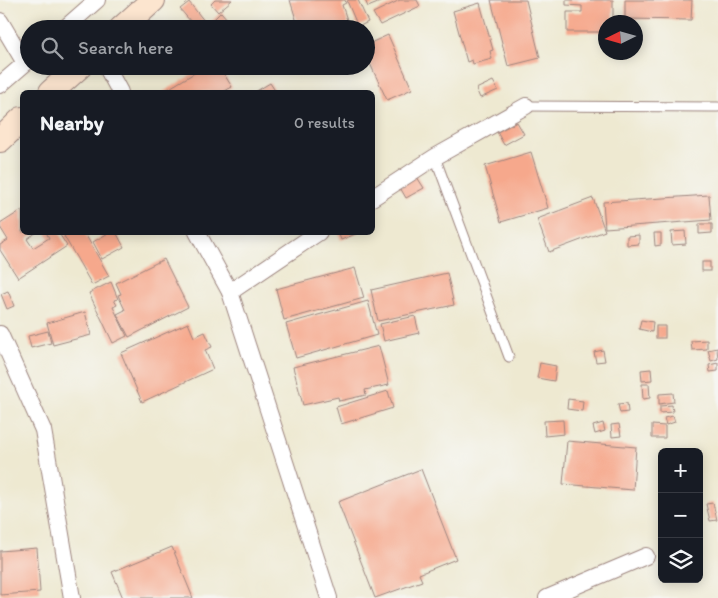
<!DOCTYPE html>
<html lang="en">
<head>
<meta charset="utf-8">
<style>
	body { margin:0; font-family:Itim,sans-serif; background:#242831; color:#f1f3f6 }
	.controls { position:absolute; right:15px; bottom:15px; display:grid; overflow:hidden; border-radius:8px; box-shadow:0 2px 12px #0003 }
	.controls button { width:45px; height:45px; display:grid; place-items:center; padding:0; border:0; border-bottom:1px solid #363941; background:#171b24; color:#f1f3f6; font:25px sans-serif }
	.compass { position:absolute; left:598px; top:15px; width:45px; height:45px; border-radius:50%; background:#171b24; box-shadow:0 2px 12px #0003; rotate:265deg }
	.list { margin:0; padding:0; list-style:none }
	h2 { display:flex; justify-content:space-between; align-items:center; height:65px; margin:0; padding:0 20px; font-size:21px }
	h2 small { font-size:16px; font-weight:400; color:#9ea1a6 }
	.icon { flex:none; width:28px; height:28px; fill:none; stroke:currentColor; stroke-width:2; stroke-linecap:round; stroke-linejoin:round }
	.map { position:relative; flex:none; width:718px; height:598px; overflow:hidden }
	.search { position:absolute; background:#171b24; box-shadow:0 2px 12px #0003; left:20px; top:20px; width:355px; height:55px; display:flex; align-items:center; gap:12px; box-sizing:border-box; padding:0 18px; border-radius:28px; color:#9ea1a6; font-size:19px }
	.panel { position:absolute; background:#171b24; box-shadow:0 2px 12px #0003; left:20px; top:90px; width:355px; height:145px; border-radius:8px }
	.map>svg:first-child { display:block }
	.building { fill:#f6a88c }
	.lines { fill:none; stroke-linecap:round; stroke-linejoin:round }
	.service-casing { stroke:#9c847e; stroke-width:11 }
	.minor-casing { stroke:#9c847e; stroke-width:18 }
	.secondary-casing { stroke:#9c847e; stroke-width:26 }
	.service { stroke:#fff; stroke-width:9 }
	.minor { stroke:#fff; stroke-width:16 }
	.secondary { stroke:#fce5cf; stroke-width:24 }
</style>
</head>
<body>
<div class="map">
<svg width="718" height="598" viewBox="0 0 718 598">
	<rect width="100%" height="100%" fill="#f6f6f2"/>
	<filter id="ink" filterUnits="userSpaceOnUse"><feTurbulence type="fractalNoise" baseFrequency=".02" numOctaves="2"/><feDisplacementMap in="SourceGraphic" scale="10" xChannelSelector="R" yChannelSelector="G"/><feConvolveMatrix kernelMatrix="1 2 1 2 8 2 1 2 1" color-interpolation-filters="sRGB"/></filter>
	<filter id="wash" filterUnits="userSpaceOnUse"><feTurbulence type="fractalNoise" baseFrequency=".0096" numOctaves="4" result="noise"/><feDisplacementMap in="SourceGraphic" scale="20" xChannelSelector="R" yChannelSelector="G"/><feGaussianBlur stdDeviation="1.12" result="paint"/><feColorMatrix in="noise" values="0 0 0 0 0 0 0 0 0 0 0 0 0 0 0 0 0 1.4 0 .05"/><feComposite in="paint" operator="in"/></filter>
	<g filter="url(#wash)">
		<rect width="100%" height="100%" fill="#eee9d1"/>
		<g id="blocks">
			<g class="building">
				<path d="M215 0H232L218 12 211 4Z"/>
				<path d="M290 0H345L346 3 342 5 350 29H299Z"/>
				<path d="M349 0H358L368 22 358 27 347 1Z"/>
				<path d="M365 0H385L368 7Z"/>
				<path d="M400 0H417L420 6 380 25 373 13Z"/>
				<path d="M491 0H526L540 58 508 66Z"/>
				<path d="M566 0H613V22H606V32H567V12H582V6L566 5Z"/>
				<path d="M625 0H692L691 20 625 19Z"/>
				<path d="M189 2 205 22 197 29 180 9Z"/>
				<path d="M480 3 493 50 490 51 492 59 473 64 472 60 467 62 453 11Z"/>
				<path d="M221 12 228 20 217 29 211 22Z"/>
				<path d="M388 35 412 89 387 100 366 55V45Z"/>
				<path d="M206 66H219L232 87 223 92H163Z"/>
				<path d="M493 81 498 90 480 98 476 89Z"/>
				<path d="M270 83 276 92H255Z"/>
				<path d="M517 122 524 134 504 145 497 132Z"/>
				<path d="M531 152 548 208 501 222 485 166Z"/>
				<path d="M415 174 424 188 406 198 398 184Z"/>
				<path d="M709 195 711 220 605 228 603 202Z"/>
				<path d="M593 198 605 231 549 252 537 219Z"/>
				<path d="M22 210V232H37L27 239 33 248 49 238 46 232H58L67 246 18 278 0 250V245L8 240 0 227V224Z"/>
				<path d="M699 224H712V233L699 234Z"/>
				<path d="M685 231 686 244 672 245 671 232Z"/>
				<path d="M70 232H84L109 276 92 285 64 236Z"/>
				<path d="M110 232H116L124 247 102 259 93 242Z"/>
				<path d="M338 232H358V233L341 240Z"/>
				<path d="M654 233H661V245L655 246Z"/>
				<path d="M639 235V244L627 245V236Z"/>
				<path d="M164 259 188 307 129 337 117 314 125 310 118 295 121 294 116 283Z"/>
				<rect x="702" y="262" width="8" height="9"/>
				<path d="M355 268 364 298 284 320 276 289Z"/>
				<path d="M447 273 454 305 378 321 371 290Z"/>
				<path d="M111 282 118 299 114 300 117 305 113 307 127 336 113 343 89 293Z"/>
				<path d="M8 291 14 306 7 309 1 294Z"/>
				<path d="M368 301 377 335 296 358 286 324Z"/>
				<path d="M85 312 91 335 53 345 47 323Z"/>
				<path d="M415 316 419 333 384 341 380 324Z"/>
				<path d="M641 320 653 322 652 332 639 329Z"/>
				<path d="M188 323 194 337 205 332 212 347 205 350 213 369 142 402 121 353Z"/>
				<rect x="656" y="326" width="9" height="12"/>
				<path d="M48 331 51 343 31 348 28 336Z"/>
				<path d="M707 340V349L692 350 691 341Z"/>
				<path d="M379 346 389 385 365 390 366 395 339 401 338 397 303 405 293 367Z"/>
				<path d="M717 348 718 359 711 361 708 350Z"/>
				<path d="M603 350 605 361 596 362 594 352Z"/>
				<path d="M540 363 556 366 554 381 537 378Z"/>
				<path d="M718 363V371L710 372 709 365Z"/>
				<path d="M651 369 652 380 642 381 641 370Z"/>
				<path d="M642 384H649L650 398 643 399Z"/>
				<path d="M388 391 393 408 341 424 336 407Z"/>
				<path d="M673 393 674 402 659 404V394Z"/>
				<path d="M568 399 583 401 582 411 567 409Z"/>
				<path d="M627 403 628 412 620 413 618 404Z"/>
				<path d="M672 405 673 412 660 413V406Z"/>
				<path d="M673 416 675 422 666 425 664 418Z"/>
				<path d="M563 420 564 434 545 436 544 421Z"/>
				<path d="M603 423 605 431 595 434 593 426Z"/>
				<path d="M619 424 621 436 612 437 611 425Z"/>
				<path d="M652 425 665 426V438H652Z"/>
				<path d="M567 441 636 447 633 490 563 484Z"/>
				<path d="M421 469 456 559 419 574 422 581 375 598 338 502Z"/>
				<path d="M713 503 717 520 710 521 706 504Z"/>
				<path d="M172 547 193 598H123L112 572Z"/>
				<path d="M37 548 40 592 0 595V551Z"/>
			</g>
		</g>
	</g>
	<g filter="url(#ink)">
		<use href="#blocks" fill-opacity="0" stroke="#9c847e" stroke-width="1"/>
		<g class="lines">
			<defs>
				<g id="service">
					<path d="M526 106 718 107"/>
					<path d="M435 157 509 357"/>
				</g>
				<g id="minor">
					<path d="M0 21 25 63"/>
					<path d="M64 29 97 0"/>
					<path d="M106 66 120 92"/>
					<path d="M0 85 29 60"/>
					<path d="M372 198 435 157 526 106"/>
					<path d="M197 232 230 292 329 598"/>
					<path d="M230 292 319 232"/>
					<path d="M0 334 43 430 72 598"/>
					<path d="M547 598 646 556"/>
				</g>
				<g id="secondary">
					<path d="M121 29 153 0"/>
					<path d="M51 92 80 66"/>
					<path d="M0 140 22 119"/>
				</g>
			</defs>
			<use href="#service" class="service-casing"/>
			<use href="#minor" class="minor-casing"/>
			<use href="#secondary" class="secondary-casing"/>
			<use href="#service" class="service"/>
			<use href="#minor" class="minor"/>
			<use href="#secondary" class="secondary"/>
		</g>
	</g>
</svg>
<div class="controls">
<button>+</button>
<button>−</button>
<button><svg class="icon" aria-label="layers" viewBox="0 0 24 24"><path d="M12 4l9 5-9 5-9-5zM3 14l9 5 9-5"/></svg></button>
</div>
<svg class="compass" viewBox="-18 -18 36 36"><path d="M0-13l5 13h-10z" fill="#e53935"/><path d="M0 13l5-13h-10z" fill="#9ea1a6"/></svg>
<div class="search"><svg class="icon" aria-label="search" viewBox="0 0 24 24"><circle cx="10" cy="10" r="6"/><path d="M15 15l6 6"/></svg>Search here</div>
<section class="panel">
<h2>Nearby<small>0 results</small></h2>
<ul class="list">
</ul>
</section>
</div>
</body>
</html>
